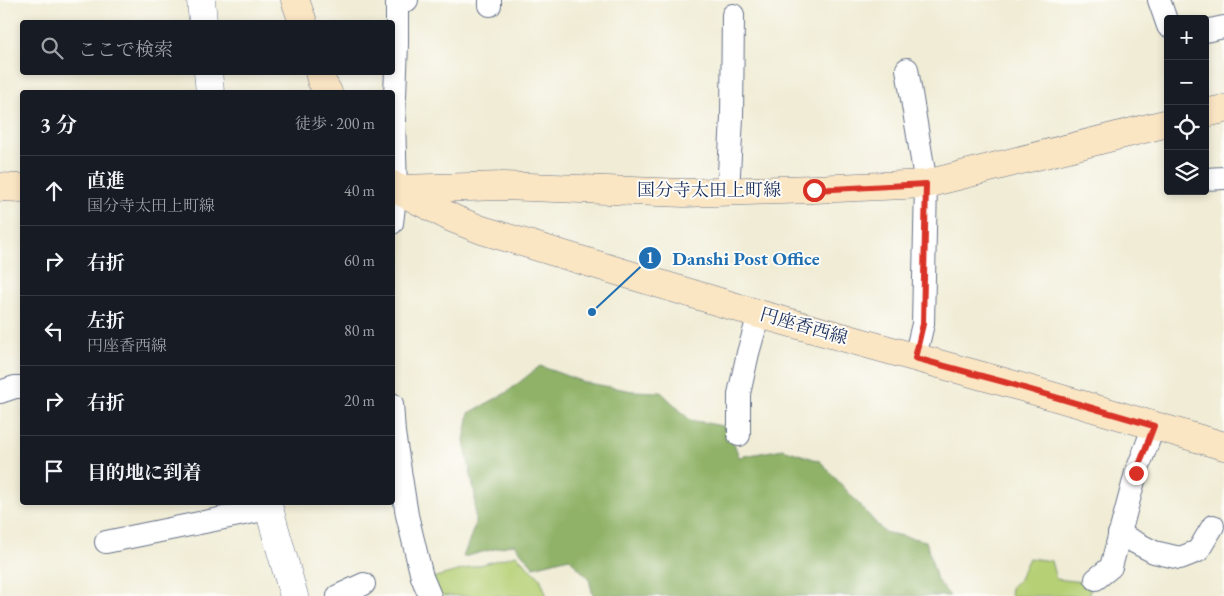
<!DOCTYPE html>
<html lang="ja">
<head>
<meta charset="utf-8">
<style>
	body { margin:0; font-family:"EB Garamond","Noto Serif JP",serif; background:#242831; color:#f1f3f6 }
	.controls { position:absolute; right:15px; top:15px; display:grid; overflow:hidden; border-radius:5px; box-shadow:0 2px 8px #0003 }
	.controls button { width:45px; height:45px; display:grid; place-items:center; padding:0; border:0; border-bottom:1px solid #363941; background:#171b24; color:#f1f3f6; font:25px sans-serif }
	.stop { position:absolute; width:15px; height:15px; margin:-11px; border:4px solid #d93025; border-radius:50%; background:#fff }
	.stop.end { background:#d93025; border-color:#fff; box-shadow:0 1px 5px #0008 }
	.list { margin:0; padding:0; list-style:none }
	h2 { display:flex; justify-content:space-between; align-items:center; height:65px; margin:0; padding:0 20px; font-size:21px }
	h2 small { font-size:16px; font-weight:400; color:#9ea1a6 }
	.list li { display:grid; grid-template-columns:32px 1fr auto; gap:15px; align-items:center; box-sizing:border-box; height:70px; padding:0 20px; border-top:1px solid #363941 }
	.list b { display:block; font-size:19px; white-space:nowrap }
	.list p { margin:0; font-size:16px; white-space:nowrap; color:#9ea1a6 }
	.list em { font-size:16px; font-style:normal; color:#9ea1a6 }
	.icon { flex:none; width:28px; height:28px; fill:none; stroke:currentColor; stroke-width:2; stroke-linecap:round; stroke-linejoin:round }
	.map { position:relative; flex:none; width:1224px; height:596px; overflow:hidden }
	.search { position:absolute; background:#171b24; box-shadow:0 2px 8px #0003; left:20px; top:20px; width:375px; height:55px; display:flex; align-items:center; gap:12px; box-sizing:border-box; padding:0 18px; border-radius:5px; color:#9ea1a6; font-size:19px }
	.panel { position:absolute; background:#171b24; box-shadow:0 2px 8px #0003; left:20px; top:90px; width:375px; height:415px; border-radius:5px }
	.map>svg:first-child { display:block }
	.green { fill:#b6d076; stroke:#68806a }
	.forest { fill:#90b267; stroke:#567062 }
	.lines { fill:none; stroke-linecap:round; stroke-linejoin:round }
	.minor-casing { stroke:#667188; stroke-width:24 }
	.tertiary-casing { stroke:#667188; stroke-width:29 }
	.secondary-casing { stroke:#667188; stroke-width:29 }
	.minor { stroke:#fff; stroke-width:22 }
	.tertiary { stroke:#fff; stroke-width:28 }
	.secondary { stroke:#fbe6c4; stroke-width:28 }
	.route { stroke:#d93025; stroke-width:6 }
	.labels { text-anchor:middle; stroke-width:4; stroke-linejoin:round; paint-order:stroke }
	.street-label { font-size:18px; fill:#1b2f5e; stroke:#fdfcf7 }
	.leader { fill:none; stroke:#1f6fb2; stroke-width:2 }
	.callout-dot { fill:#1f6fb2; stroke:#fdfcf7; stroke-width:2 }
	.mark-label { font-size:15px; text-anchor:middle; font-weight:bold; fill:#fff }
	.callout-label { font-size:19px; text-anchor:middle; font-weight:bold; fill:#1f6fb2; stroke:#fdfcf7; stroke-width:4; stroke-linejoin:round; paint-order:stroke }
</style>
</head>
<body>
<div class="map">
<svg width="1224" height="596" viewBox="0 0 1224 596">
	<rect width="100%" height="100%" fill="#fdfcf7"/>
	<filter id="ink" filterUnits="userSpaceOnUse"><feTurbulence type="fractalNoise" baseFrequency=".02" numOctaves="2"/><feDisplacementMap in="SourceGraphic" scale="10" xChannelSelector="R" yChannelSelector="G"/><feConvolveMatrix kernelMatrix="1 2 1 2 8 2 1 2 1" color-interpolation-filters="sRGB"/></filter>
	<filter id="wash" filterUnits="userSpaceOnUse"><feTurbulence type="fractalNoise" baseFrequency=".0096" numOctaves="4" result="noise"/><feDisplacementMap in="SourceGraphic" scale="20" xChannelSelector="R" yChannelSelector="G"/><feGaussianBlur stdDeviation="1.12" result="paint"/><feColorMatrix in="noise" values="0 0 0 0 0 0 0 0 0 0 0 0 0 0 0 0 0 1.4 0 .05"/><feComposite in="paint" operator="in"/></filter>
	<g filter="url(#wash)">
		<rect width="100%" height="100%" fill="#f0ecd5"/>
		<g class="green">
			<path d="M516 555 540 578 547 596H437L432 578Z"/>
			<path d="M1029 558 1051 561 1056 579 1092 583 1089 596H1010L1011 587 1018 581Z"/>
		</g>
		<path class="forest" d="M540 366 583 382 632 391 661 392 690 420 728 427 739 457 783 449 820 461 884 532 926 541 937 580 950 596H593L589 579 569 558 534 567 514 544 463 557 475 525V495L464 441 469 413 506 393Z"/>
	</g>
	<g filter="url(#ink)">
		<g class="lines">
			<defs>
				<g id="minor">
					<path d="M490 0V5"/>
					<path d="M1159 0 1168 26"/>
					<path d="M1205 31 1224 27"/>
					<path d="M907 69 926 184 923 324 915 357"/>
					<path d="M1205 179 1224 178"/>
					<path d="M728 192 732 117 733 15"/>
					<path d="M392 223 396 189 394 121 397 44V3L407 0"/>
					<path d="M0 392 15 387H22"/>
					<path d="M392 404 394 433 407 515 422 577 430 596"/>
					<path d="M739 435V394L748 353 759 314"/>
					<path d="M1119 534 1154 552 1180 558 1198 551 1213 526"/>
					<path d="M106 542 268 509"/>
					<path d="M1096 579 1111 567 1136 473 1154 426"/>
					<path d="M338 596 364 584"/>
				</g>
				<g id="tertiary">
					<path d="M201 0 203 22"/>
					<path d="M208 72 210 92"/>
					<path d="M267 502 294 596"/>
				</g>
				<g id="secondary">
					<path d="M295 0 303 22"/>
					<path d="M319 72 321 80 328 92"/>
					<path d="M1205 113 1224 109"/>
					<path d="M392 185 396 189 454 219 482 230 759 314 1004 382 1224 446"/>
					<path d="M0 187 22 188"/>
					<path d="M399 189 503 186 684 193 814 189 926 184 1168 123"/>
				</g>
			</defs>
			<use href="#minor" class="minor-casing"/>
			<use href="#tertiary" class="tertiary-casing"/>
			<use href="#secondary" class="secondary-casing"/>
			<use href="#minor" class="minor"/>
			<use href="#tertiary" class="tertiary"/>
			<use href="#secondary" class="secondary"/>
		</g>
	</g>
	<g class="lines" filter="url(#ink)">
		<path class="route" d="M814 190 926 184 923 324 915 358 1004 382 1154 426 1136 473"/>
	</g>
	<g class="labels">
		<g class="street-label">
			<text x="709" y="196">国分寺太田上町線</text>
			<text transform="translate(804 326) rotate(16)" y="6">円座香西線</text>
		</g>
	</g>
	<path class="leader" d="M592 312L650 258"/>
	<g class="callout-dot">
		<circle cx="592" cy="312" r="5"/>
		<circle cx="650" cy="258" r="12"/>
	</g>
	<g class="mark-label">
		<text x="650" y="263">1</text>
	</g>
	<g class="callout-label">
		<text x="746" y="265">Danshi Post Office</text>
	</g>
</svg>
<div class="controls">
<button>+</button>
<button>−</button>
<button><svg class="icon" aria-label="locate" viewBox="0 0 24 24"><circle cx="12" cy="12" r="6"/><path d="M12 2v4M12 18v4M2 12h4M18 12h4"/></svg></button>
<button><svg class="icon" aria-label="layers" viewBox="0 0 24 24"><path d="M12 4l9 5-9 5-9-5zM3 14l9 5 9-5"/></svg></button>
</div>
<div class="stop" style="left:814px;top:190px"></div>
<div class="stop end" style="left:1136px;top:473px"></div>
<div class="search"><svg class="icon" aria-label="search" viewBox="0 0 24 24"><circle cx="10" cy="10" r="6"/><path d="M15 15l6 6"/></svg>ここで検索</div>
<section class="panel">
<h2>3 分<small>徒歩 · 200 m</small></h2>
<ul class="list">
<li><svg class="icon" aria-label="ahead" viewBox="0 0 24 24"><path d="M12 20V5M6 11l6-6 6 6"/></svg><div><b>直進</b><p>国分寺太田上町線</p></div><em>40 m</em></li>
<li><svg class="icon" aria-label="right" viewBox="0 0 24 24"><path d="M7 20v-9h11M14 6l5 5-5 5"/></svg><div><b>右折</b></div><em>60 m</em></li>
<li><svg class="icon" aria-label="left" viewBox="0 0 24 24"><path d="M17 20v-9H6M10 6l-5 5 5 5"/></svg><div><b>左折</b><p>円座香西線</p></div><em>80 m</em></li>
<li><svg class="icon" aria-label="right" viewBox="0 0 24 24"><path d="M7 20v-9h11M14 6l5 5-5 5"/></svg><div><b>右折</b></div><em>20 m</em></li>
<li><svg class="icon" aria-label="arrive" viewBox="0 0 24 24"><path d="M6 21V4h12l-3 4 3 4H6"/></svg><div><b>目的地に到着</b></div></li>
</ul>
</section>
</div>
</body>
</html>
